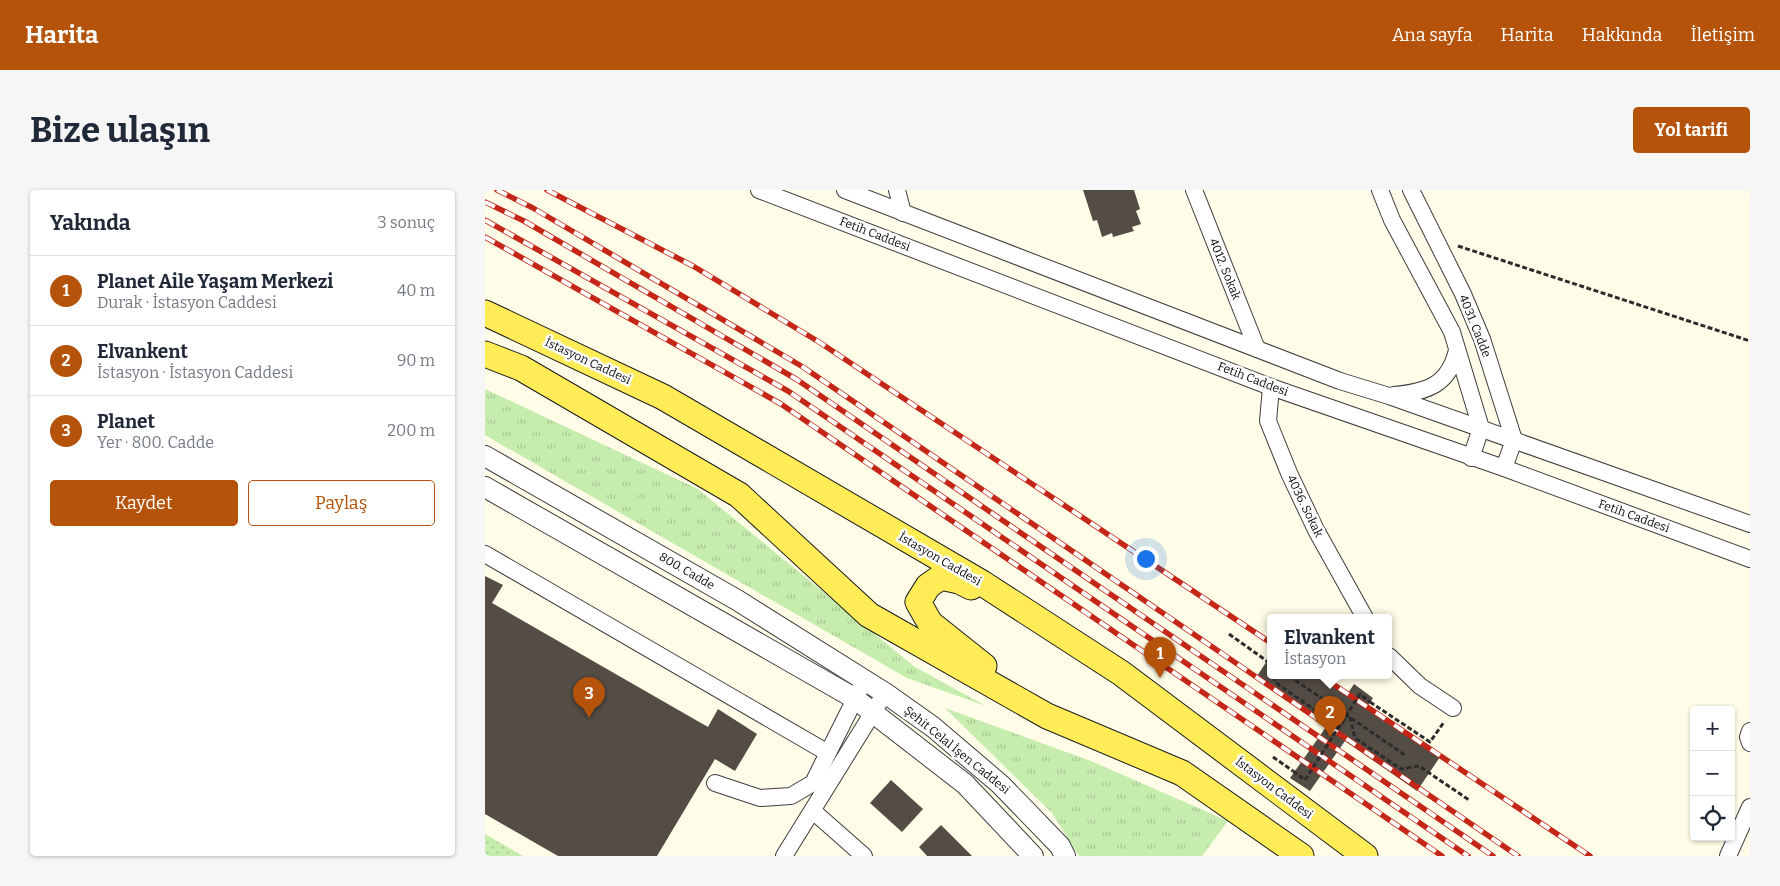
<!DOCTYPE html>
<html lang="tr">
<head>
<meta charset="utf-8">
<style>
	body { margin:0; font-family:Bitter,serif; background:#f6f6f7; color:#1f2937 }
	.controls { position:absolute; right:15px; bottom:15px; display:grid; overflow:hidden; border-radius:5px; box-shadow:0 1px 4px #0004 }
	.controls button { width:45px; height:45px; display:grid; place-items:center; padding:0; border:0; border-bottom:1px solid #e0e1e3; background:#fff; color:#1f2937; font:25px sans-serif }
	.you { position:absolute; left:660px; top:368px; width:18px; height:18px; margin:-12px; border:4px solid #fff; border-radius:50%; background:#1a73e8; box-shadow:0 0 0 8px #1a73e833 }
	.badge { display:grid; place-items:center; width:32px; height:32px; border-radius:50%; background:#b45309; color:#fff; font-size:16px; font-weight:700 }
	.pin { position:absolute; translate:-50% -41px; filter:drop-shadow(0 1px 2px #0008) }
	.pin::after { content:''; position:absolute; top:26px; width:18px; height:15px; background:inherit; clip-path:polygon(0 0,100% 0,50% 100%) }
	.popup { position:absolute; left:782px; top:424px; width:125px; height:65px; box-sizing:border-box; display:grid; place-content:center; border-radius:5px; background:#fff; filter:drop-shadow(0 1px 4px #0005); font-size:16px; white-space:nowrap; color:#747a83 }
	.popup b { font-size:19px; color:#1f2937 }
	.popup::after { content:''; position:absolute; left:50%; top:100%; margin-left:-10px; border:10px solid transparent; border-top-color:#fff }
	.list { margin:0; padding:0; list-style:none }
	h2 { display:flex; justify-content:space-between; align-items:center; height:65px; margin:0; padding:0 20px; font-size:21px }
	h2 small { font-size:16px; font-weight:400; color:#747a83 }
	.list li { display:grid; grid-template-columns:32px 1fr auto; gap:15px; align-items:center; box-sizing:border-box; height:70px; padding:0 20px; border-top:1px solid #e0e1e3 }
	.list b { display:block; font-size:19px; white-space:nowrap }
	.list p { margin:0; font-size:16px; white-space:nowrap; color:#747a83 }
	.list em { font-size:16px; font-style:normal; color:#747a83 }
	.actions { display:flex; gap:10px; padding:15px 20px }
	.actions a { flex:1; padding:11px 0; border:1px solid #b45309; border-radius:5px; text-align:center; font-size:18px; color:#b45309 }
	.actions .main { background:#b45309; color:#fff }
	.icon { flex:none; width:28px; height:28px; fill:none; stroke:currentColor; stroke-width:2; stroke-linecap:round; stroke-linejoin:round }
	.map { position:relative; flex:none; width:1265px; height:666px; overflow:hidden; border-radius:5px }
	header { display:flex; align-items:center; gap:30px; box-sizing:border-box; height:70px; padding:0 25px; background:#b45309; color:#fff }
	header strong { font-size:24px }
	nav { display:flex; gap:28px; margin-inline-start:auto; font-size:18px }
	.intro { display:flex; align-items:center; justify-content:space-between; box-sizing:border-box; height:120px; padding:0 30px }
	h1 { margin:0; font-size:35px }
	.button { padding:12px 22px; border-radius:5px; background:#b45309; color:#fff; font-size:18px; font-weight:700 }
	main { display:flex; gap:30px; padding:0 30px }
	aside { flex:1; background:#fff; border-radius:5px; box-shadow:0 1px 4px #0004 }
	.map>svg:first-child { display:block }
	.grass { fill:url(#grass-tufts) }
	.park { fill:url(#park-dots) }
	.building { fill:#534d45 }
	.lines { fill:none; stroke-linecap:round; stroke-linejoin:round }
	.minor-casing { stroke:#3d3d3d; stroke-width:18 }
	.tertiary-casing { stroke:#3d3d3d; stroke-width:22 }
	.primary-casing { stroke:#1b1b1b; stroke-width:27 }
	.path { stroke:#2c2c2c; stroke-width:3; stroke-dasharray:5 2.5; stroke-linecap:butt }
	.minor { stroke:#fff; stroke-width:16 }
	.tertiary { stroke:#fff; stroke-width:20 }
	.primary { stroke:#ffec57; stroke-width:25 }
	.rail-casing { stroke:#c42617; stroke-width:5.5 }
	.rail { stroke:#fff; stroke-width:4; stroke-dasharray:11; stroke-linecap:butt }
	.path-bridge { stroke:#2c2c2c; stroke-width:3; stroke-dasharray:5 2.5; stroke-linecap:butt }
	.labels { text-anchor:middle; stroke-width:5; stroke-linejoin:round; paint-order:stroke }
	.street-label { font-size:12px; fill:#0a0a0a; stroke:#fff }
</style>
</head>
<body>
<header>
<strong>Harita</strong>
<nav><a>Ana sayfa</a><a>Harita</a><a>Hakkında</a><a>İletişim</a></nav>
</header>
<div class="intro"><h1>Bize ulaşın</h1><a class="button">Yol tarifi</a></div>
<main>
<aside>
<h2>Yakında<small>3 sonuç</small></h2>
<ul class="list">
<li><span class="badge">1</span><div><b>Planet Aile Yaşam Merkezi</b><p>Durak · İstasyon Caddesi</p></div><em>40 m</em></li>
<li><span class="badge">2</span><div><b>Elvankent</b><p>İstasyon · İstasyon Caddesi</p></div><em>90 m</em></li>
<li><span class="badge">3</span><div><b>Planet</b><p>Yer · 800. Cadde</p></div><em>200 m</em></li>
</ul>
<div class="actions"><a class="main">Kaydet</a><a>Paylaş</a></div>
</aside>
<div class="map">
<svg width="1265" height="666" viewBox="0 0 1265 666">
	<defs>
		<pattern id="grass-tufts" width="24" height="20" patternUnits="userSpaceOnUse" patternTransform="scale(1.25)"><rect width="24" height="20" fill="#c6ecae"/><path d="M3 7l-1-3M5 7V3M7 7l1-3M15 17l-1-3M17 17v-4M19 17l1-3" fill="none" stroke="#a9c994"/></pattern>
		<pattern id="park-dots" width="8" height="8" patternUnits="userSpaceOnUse" patternTransform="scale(1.25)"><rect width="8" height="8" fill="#c6ecae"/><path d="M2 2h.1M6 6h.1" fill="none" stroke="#a9c994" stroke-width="1.8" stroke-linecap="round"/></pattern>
	</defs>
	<rect width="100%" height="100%" fill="#fffde7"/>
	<g class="grass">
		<path d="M0 199 213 299 430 477 501 516 422 488 0 245Z"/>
		<path d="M460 518 606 571 743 631 717 666H594L567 623Z"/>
	</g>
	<path class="park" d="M0 644 38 666H0Z"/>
	<g class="building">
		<path d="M598 0H649L655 19 651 21 656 34 647 37 649 41 628 47 627 43 617 47 612 30 608 31Z"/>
		<path d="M0 386 18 395 7 413 223 537 233 519 272 544 250 581 230 569 172 666H73L0 624Z"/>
		<path d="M786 465V486H837L863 503 869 494 888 508 882 517 955 567 932 601 860 551 825 601 805 588 841 537 770 489Z"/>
		<path d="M406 590 438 619 417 642 385 613Z"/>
		<path d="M456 635 487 666H442L434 657Z"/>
	</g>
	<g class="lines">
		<defs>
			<g id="minor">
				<path d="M274 0 786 197 1019 278 1265 369"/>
				<path d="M360 0 855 191 904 206 1265 334"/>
				<path d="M412 0 418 23"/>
				<path d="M709 0 772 159"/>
				<path d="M895 0 907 30 967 142 996 238 986 268"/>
				<path d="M926 0 978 104 997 149 1029 250 1019 278"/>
				<path d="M786 197 783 231 804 283 831 340 880 428"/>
				<path d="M909 205C942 202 964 195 972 160"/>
				<path d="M0 364 343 563"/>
				<path d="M904 466 935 496 968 518"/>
				<path d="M1265 541 1263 547 1265 553"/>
				<path d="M230 593 275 608 306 606 328 593 375 499"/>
				<path d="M328 621 379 666"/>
				<path d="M299 666 400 503"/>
				<path d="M1243 666 1265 617"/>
			</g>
			<g id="tertiary">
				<path d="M0 266 252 410 400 503 448 537 516 595 575 656 580 666"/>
				<path d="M0 297 369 508 480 594 548 666"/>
			</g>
			<g id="primary">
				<path d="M0 123 178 207 497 393 636 483 880 666"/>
				<path d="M0 164 36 178 254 305 384 425 562 526 697 583 816 666"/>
				<path d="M486 397 474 391 456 387 443 396 433 412 445 433 499 476"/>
			</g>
		</defs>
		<use href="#minor" class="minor-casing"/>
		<use href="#tertiary" class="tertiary-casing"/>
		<use href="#primary" class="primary-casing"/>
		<g class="path">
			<path d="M973 56 1265 151"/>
			<path d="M744 444 786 474"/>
			<path d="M789 486 790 492 837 525 857 523"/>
			<path d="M804 486 920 565"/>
			<path d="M885 512 945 552 959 532"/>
			<path d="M865 527 870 548 916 579 934 576 984 610"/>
			<path d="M788 567 808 581"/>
		</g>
		<use href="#minor" class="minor"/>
		<use href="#tertiary" class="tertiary"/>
		<use href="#primary" class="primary"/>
		<defs>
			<g id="rail">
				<path d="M12 0 48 18 318 177 1033 666"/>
				<path d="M62 0 208 76 334 152 786 453"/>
				<path d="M0 12 39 31 311 189 1008 666"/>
				<path d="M0 30 303 201 983 666"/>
				<path d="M0 47 296 214 957 666"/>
				<path d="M836 486 1105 666"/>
			</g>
		</defs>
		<use href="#rail" class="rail-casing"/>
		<use href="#rail" class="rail"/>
		<path class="path-bridge" d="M808 581 820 590 875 504 885 512"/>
	</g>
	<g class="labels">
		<g class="street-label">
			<text transform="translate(390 44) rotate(21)" y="4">Fetih Caddesi</text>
			<text transform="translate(740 79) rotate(68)" y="4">4012. Sokak</text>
			<text transform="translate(990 136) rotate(68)" y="4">4031. Cadde</text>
			<text transform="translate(103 171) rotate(25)" y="4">İstasyon Caddesi</text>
			<text transform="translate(768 189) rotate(21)" y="4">Fetih Caddesi</text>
			<text transform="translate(820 316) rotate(64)" y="4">4036. Sokak</text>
			<text transform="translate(1149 326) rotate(20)" y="4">Fetih Caddesi</text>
			<text transform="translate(455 369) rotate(30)" y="4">İstasyon Caddesi</text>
			<text transform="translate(202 381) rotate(30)" y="4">800. Cadde</text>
			<text transform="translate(472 560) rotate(39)" y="4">Şehit Celal İşen Caddesi</text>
			<text transform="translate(789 598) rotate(37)" y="4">İstasyon Caddesi</text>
		</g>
	</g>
</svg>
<div class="controls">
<button>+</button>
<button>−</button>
<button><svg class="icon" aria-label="locate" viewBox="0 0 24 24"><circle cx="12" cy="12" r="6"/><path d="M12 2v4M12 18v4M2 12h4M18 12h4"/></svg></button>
</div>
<div class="you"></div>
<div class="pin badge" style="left:675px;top:488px">1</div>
<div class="pin badge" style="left:845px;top:547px">2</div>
<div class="popup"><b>Elvankent</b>İstasyon</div>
<div class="pin badge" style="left:104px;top:528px">3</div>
</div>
</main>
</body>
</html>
